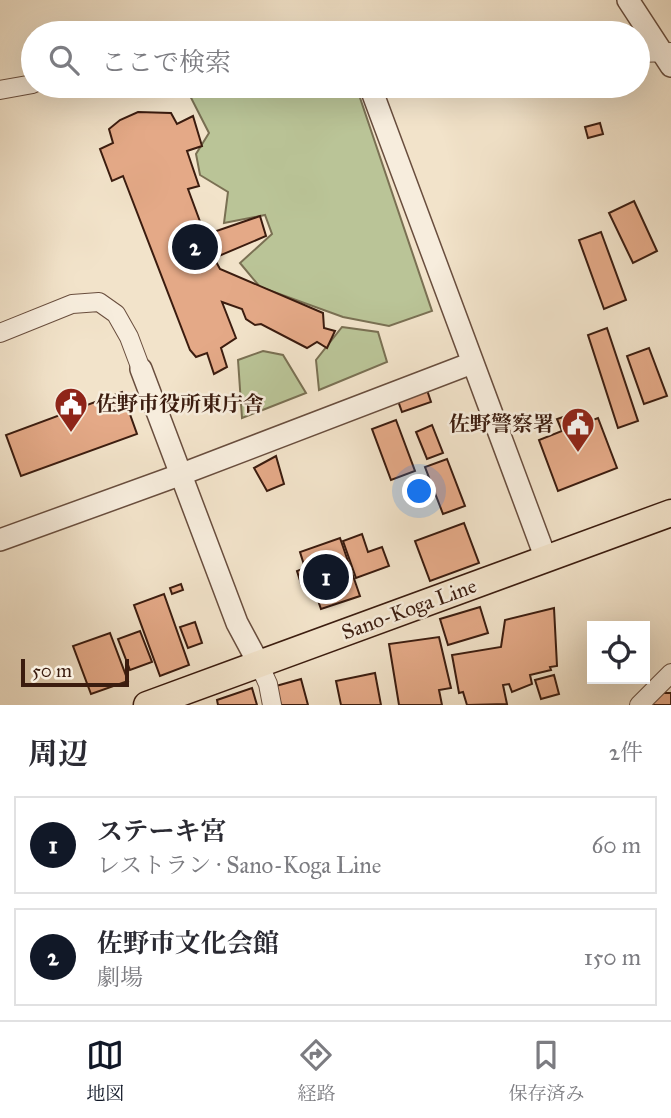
<!DOCTYPE html>
<html lang="ja">
<head>
<meta charset="utf-8">
<style>
	body { margin:0; font-family:"IM FELL Great Primer","Noto Serif JP",serif; background:#f7f7f7; color:#2b2b33 }
	.controls { position:absolute; right:21px; bottom:21px; display:grid; overflow:hidden; border-radius:0px; box-shadow:0 7px 28px #0002 }
	.controls button { width:63px; height:63px; display:grid; place-items:center; padding:0; border:0; border-bottom:2px solid #e1e1e2; background:#fff; color:#2b2b33; font:35px sans-serif }
	.scale { position:absolute; left:21px; bottom:18px; width:108px; box-sizing:border-box; padding-left:7px; border:4px solid #3b1c0f; border-top:0; font-size:19px; line-height:24px; white-space:nowrap; color:#3b1c0f; -webkit-text-stroke:5px #f7eddd; paint-order:stroke }
	.you { position:absolute; left:420px; top:492px; width:24px; height:24px; margin:-18px; border:5px solid #fff; border-radius:50%; background:#1a73e8; box-shadow:0 0 0 10px #1a73e833 }
	.badge { display:grid; place-items:center; width:46px; height:46px; border-radius:50%; background:#111827; color:#fff; font-size:23px; font-weight:700 }
	.pin { position:absolute; translate:-50% -50%; border:4px solid #fff; box-shadow:0 2px 7px #0006 }
	.list { margin:0; padding:0; list-style:none }
	h2 { display:flex; justify-content:space-between; align-items:center; height:91px; margin:0; padding:0 28px; font-size:30px }
	h2 small { font-size:23px; font-weight:400; color:#7c7c81 }
	.list li { display:grid; grid-template-columns:46px 1fr auto; gap:21px; align-items:center; box-sizing:border-box; height:98px; margin:0 14px 14px; padding:0 14px; border:2px solid #e1e1e2; border-radius:0px }
	.list b { display:block; font-size:26px; white-space:nowrap }
	.list p { margin:0; font-size:23px; white-space:nowrap; color:#7c7c81 }
	.list em { font-size:23px; font-style:normal; color:#7c7c81 }
	.icon { flex:none; width:38px; height:38px; fill:none; stroke:currentColor; stroke-width:2; stroke-linecap:round; stroke-linejoin:round }
	.map { position:relative; flex:none; width:671px; height:705px; overflow:hidden }
	.search { position:absolute; background:#fff; box-shadow:0 7px 28px #0002; left:21px; right:21px; top:21px; height:77px; display:flex; align-items:center; gap:18px; box-sizing:border-box; padding:0 24px; border-radius:38px; color:#7c7c81; font-size:26px }
	.sheet { height:315px; background:#fff }
	nav { display:flex; justify-content:space-around; align-items:center; box-sizing:border-box; height:98px; border-top:2px solid #e1e1e2; background:#fff; font-size:19px; color:#7c7c81 }
	nav a { display:grid; justify-items:center; gap:4px }
	nav .on { color:#111827 }
	.map>svg:first-child { display:block }
	.green { fill:#bac497; stroke:#7a7053; stroke-width:2 }
	.building { fill:#e4a987; stroke:#3b1c0f; stroke-width:2 }
	.lines { fill:none; stroke-linecap:round; stroke-linejoin:round }
	.minor-casing { stroke:#694e3e; stroke-width:20 }
	.tertiary-casing { stroke:#694e3e; stroke-width:24 }
	.primary-casing { stroke:#3b1c0f; stroke-width:29 }
	.minor { stroke:#f7eddd; stroke-width:18 }
	.tertiary { stroke:#f7eddd; stroke-width:21 }
	.primary { stroke:#f2e3ca; stroke-width:26 }
	.labels { text-anchor:middle; stroke-width:5; stroke-linejoin:round; paint-order:stroke }
	.poi-label { font-size:21px; font-weight:bold; fill:#3b1c0f; stroke:#f7eddd; text-anchor:start }
	.street-label { font-size:21px; fill:#3b1c0f; stroke:#f7eddd }
</style>
</head>
<body>
<div class="map">
<svg width="671" height="705" viewBox="0 0 671 705">
	<rect width="100%" height="100%" fill="#f2e3ca"/>
	<filter id="stains"><feTurbulence type="fractalNoise" baseFrequency=".00286" numOctaves="4"/><feColorMatrix values="0 0 0 0 .2 0 0 0 0 .09 0 0 0 0 .02 0 0 0 .5 -.17"/></filter>
	<radialGradient id="worn" r=".72"><stop offset=".6" stop-color="#630" stop-opacity="0"/><stop offset="1" stop-color="#630" stop-opacity=".3"/></radialGradient>
	<g class="green">
		<path d="M185 86H356L432 311 389 326 343 317 260 287 240 263 272 234 265 215 224 223 228 192 200 175 196 154 209 133Z"/>
		<path d="M342 327 378 332 387 362 319 390 316 360Z"/>
		<path d="M263 351 283 355 306 393 242 418 238 360Z"/>
	</g>
	<g class="building">
		<path d="M138 112 171 113 177 124 193 116 202 146 187 151 199 186 188 189 205 235 260 216 266 236 214 258 220 269 323 313 324 328 335 331 327 348 317 342 307 348 261 324 255 325 246 319 242 309 222 302 236 338 221 348 227 367 214 374 207 353 196 357 190 350 123 176 112 181 100 149 113 143 109 129 120 120Z"/>
		<path d="M600 123 603 134 588 138 585 127Z"/>
		<path d="M634 201 657 251 633 263 609 213Z"/>
		<path d="M601 232 626 300 604 309 579 240Z"/>
		<path d="M607 328 638 421 618 428 588 335Z"/>
		<path d="M649 348 667 396 644 404 627 356Z"/>
		<path d="M426 387 431 402 402 412 397 398Z"/>
		<path d="M122 392 137 434 21 476 6 435Z"/>
		<path d="M563 417 567 430 598 418 617 468 558 491 539 440 562 431 557 419Z"/>
		<path d="M396 420 415 471 391 480 372 429Z"/>
		<path d="M432 425 443 453 427 459 416 432Z"/>
		<path d="M276 456 284 484 267 491 254 468Z"/>
		<path d="M447 459 465 506 443 514 425 467Z"/>
		<path d="M464 523 479 563 430 581 415 541Z"/>
		<path d="M362 534 368 552 382 547 389 566 356 578 343 541Z"/>
		<path d="M340 538 360 596 321 609 312 583 302 587 297 571 305 568 300 552Z"/>
		<path d="M181 584 183 590 172 594 170 588Z"/>
		<path d="M164 594 189 665 160 676 134 605Z"/>
		<path d="M480 607 488 633 448 645 440 619Z"/>
		<path d="M554 608 557 666 550 667 551 670 530 675 532 684 512 692 509 684 503 685 507 704 467 705 463 692 459 693 452 655 501 647 505 620Z"/>
		<path d="M195 622 202 643 188 648 180 627Z"/>
		<path d="M140 631 152 662 130 670 118 639Z"/>
		<path d="M110 633 128 681 91 694 73 646Z"/>
		<path d="M439 637 451 688 439 690 442 705H399L389 644Z"/>
		<path d="M375 673 381 705H341L336 681Z"/>
		<path d="M554 675 559 694 541 699 535 680Z"/>
		<path d="M301 679 308 705H281L276 686Z"/>
		<path d="M252 688 257 705H218L217 700Z"/>
		<rect x="651" y="693" width="20" height="12"/>
	</g>
	<g class="lines">
		<defs>
			<g id="minor">
				<path d="M638 53 671 52"/>
				<path d="M0 90 33 84"/>
				<path d="M0 333 72 304 99 302 116 314 129 337 141 369"/>
				<path d="M259 664 268 684 272 705"/>
				<path d="M639 705 671 673"/>
			</g>
			<g id="tertiary">
				<path d="M628 0 671 66"/>
				<path d="M370 86 546 559"/>
				<path d="M141 369 237 623 259 664"/>
				<path d="M0 540 182 474 472 363"/>
			</g>
			<path id="primary" d="M147 705 671 513"/>
		</defs>
		<use href="#minor" class="minor-casing"/>
		<use href="#tertiary" class="tertiary-casing"/>
		<use href="#primary" class="primary-casing"/>
		<use href="#minor" class="minor"/>
		<use href="#tertiary" class="tertiary"/>
		<use href="#primary" class="primary"/>
	</g>
	<defs>
		<symbol id="civic-pin" viewBox="-11 -11 22 30"><path d="M0 17L-7.5 6A9.5 9.5 0 1 1 7.5 6Z" fill="#8f2418" stroke="#f7eddd"/><path d="M-.6-6.5H3V-4.5H.6V-3L4-1V1h2V6H-6V1h2V-1L-.6-3ZM-1.2 2.5V6h2.4V2.5Z" fill="#fff"/></symbol>
	</defs>
	<g fill-rule="evenodd">
		<use href="#civic-pin" x="52" y="385" width="38" height="52"/>
		<use href="#civic-pin" x="559" y="405" width="38" height="52"/>
	</g>
	<g class="labels">
		<g class="poi-label">
			<text x="96" y="411">佐野市役所東庁舎</text>
			<text x="554" y="431" text-anchor="end">佐野警察署</text>
		</g>
		<g class="street-label">
			<text transform="translate(409 609) rotate(-20)" y="7">Sano-Koga Line</text>
		</g>
	</g>
	<rect width="100%" height="100%" filter="url(#stains)"/>
	<rect width="100%" height="100%" fill="url(#worn)"/>
</svg>
<div class="controls">
<button><svg class="icon" aria-label="locate" viewBox="0 0 24 24"><circle cx="12" cy="12" r="6"/><path d="M12 2v4M12 18v4M2 12h4M18 12h4"/></svg></button>
</div>
<div class="scale">50 m</div>
<div class="you"></div>
<div class="pin badge" style="left:326px;top:577px">1</div>
<div class="pin badge" style="left:195px;top:247px">2</div>
<div class="search"><svg class="icon" aria-label="search" viewBox="0 0 24 24"><circle cx="10" cy="10" r="6"/><path d="M15 15l6 6"/></svg>ここで検索</div>
</div>
<section class="sheet">
<h2>周辺<small>2件</small></h2>
<ul class="list">
<li><span class="badge">1</span><div><b>ステーキ宮</b><p>レストラン · Sano-Koga Line</p></div><em>60 m</em></li>
<li><span class="badge">2</span><div><b>佐野市文化会館</b><p>劇場</p></div><em>150 m</em></li>
</ul>
</section>
<nav>
<a class="on"><svg class="icon" aria-label="map" viewBox="0 0 24 24"><path d="M3 6l6-2 6 2 6-2v14l-6 2-6-2-6 2zM9 4v14M15 6v14"/></svg>地図</a>
<a><svg class="icon" aria-label="directions" viewBox="0 0 24 24"><path d="M12 3l9 9-9 9-9-9zM9 14v-3h6M13 9l2 2-2 2"/></svg>経路</a>
<a><svg class="icon" aria-label="saved" viewBox="0 0 24 24"><path d="M7 4h10v16l-5-4-5 4z"/></svg>保存済み</a>
</nav>
</body>
</html>
